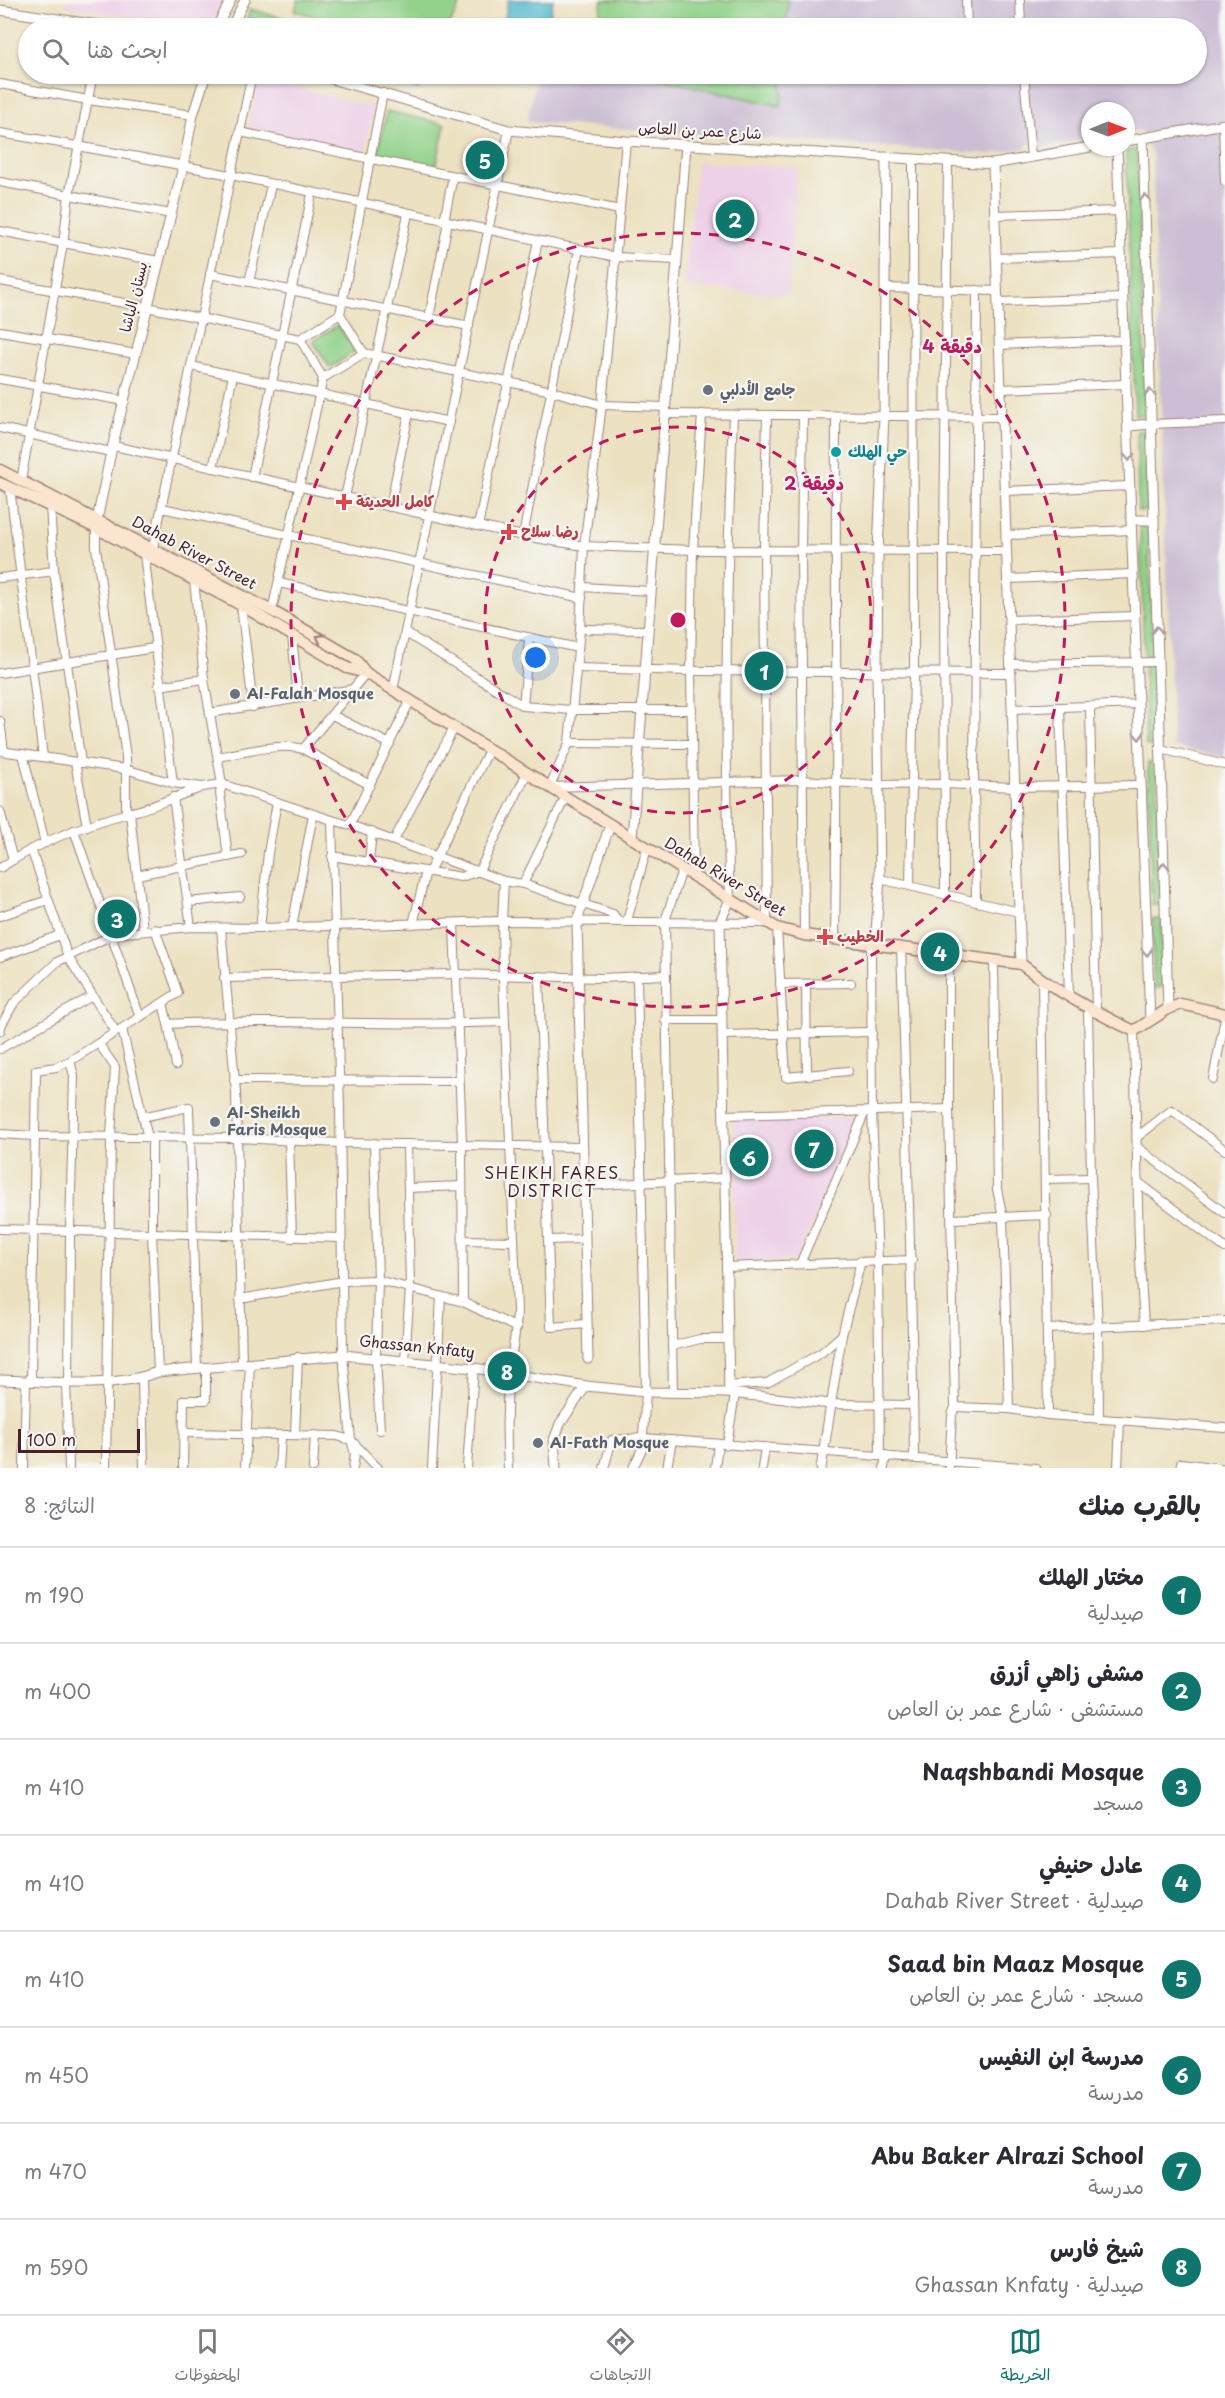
<!DOCTYPE html>
<html lang="ar">
<head>
<meta charset="utf-8">
<style>
	body { margin:0; font-family:"Playpen Sans","Playpen Sans Arabic",sans-serif; background:#f7f7f7; color:#2b2b33; direction:rtl }
	.compass { position:absolute; left:1081px; top:102px; width:54px; height:54px; border-radius:50%; background:#fff; box-shadow:0 2px 4px #0004; rotate:89deg }
	.scale { position:absolute; left:18px; bottom:15px; width:122px; box-sizing:border-box; padding-left:6px; border:3px solid #4a1f2b; border-top:0; font-size:16px; line-height:21px; white-space:nowrap; color:#4a1f2b; -webkit-text-stroke:4px #f6f6f2; paint-order:stroke }
	.you { position:absolute; left:536px; top:658px; width:21px; height:21px; margin:-15px; border:4px solid #fff; border-radius:50%; background:#1a73e8; box-shadow:0 0 0 9px #1a73e833 }
	.badge { display:grid; place-items:center; width:39px; height:39px; border-radius:50%; background:#0f766e; color:#fff; font-size:20px; font-weight:700 }
	.pin { position:absolute; translate:-50% -50%; border:3px solid #fff; box-shadow:0 2px 6px #0006 }
	.list { margin:0; padding:0; list-style:none }
	h2 { display:flex; justify-content:space-between; align-items:center; height:78px; margin:0; padding:0 24px; font-size:26px }
	h2 small { font-size:20px; font-weight:400; color:#7c7c81 }
	.list li { display:grid; grid-template-columns:39px 1fr auto; gap:18px; align-items:center; box-sizing:border-box; height:96px; padding:0 24px; border-top:2px solid #e1e1e2 }
	.list b { display:block; font-size:22px; white-space:nowrap }
	.list p { margin:0; font-size:20px; white-space:nowrap; color:#7c7c81 }
	.list em { font-size:20px; font-style:normal; color:#7c7c81 }
	.icon { flex:none; width:33px; height:33px; fill:none; stroke:currentColor; stroke-width:2; stroke-linecap:round; stroke-linejoin:round }
	.map { position:relative; flex:none; width:1225px; height:1468px; overflow:hidden; direction:ltr }
	.search { position:absolute; background:#fff; box-shadow:0 2px 4px #0004; left:18px; right:18px; top:18px; height:66px; display:flex; align-items:center; gap:15px; box-sizing:border-box; padding:0 21px; border-radius:33px; color:#7c7c81; font-size:22px }
	.sheet { height:846px; background:#fff }
	nav { display:flex; justify-content:space-around; align-items:center; box-sizing:border-box; height:84px; border-top:2px solid #e1e1e2; background:#fff; font-size:16px; color:#7c7c81 }
	nav a { display:grid; justify-items:center; gap:3px }
	nav .on { color:#0f766e }
	.map>svg:first-child { display:block }
	.built { fill:#eed0e8 }
	.industrial { fill:#ccbed4 }
	.green { fill:#92d28a; stroke:#6e785a; stroke-width:1.5 }
	.water { fill:#50b8ce; stroke:#4d6c7c; stroke-width:1.5 }
	.lines { fill:none; stroke-linecap:round; stroke-linejoin:round }
	.minor-casing { stroke:#9b8076; stroke-width:10 }
	.tertiary-casing { stroke:#9b8076; stroke-width:11 }
	.secondary-casing { stroke:#9b8076; stroke-width:13 }
	.minor { stroke:#fff; stroke-width:8 }
	.tertiary { stroke:#fff; stroke-width:9 }
	.secondary { stroke:#fce5cf; stroke-width:10 }
	.oneway { stroke:#ae9aa0 }
	.oneway2 { stroke:#a3827d }
	.ring { fill:none; stroke:#c2185b; stroke-width:3; stroke-dasharray:10 8 }
	.worship-dot { fill:#6b7280; stroke:#f6f6f2; stroke-width:2 }
	.culture-dot { fill:#0f9aa8; stroke:#f6f6f2; stroke-width:2 }
	.health-dot { fill:#e0444e; stroke:#f6f6f2; stroke-width:2 }
	.labels { text-anchor:middle; stroke-width:4.5; stroke-linejoin:round; paint-order:stroke }
	.street-label { font-size:15px; fill:#4a1f2b; stroke:#f6f6f2 }
	.worship-label { font-size:15px; font-weight:bold; fill:#5b616d; stroke:#f6f6f2; text-anchor:start }
	.culture-label { font-size:15px; font-weight:bold; fill:#0d838f; stroke:#f6f6f2; text-anchor:start }
	.health-label { font-size:15px; font-weight:bold; fill:#be3a42; stroke:#f6f6f2; text-anchor:start }
	.neighbourhood-label { font-size:16px; letter-spacing:1.5px; fill:#4a1f2b; stroke:#f6f6f2 }
	.centre { fill:#c2185b; stroke:#f6f6f2; stroke-width:3 }
	.ring-label { font-size:18px; text-anchor:middle; font-weight:bold; fill:#c2185b; stroke:#f6f6f2; stroke-width:4.5; stroke-linejoin:round; paint-order:stroke }
</style>
</head>
<body>
<div class="map">
<svg width="1225" height="1468" viewBox="0 0 1225 1468">
	<rect width="100%" height="100%" fill="#f6f6f2"/>
	<filter id="ink" filterUnits="userSpaceOnUse"><feTurbulence type="fractalNoise" baseFrequency=".0167" numOctaves="2"/><feDisplacementMap in="SourceGraphic" scale="12" xChannelSelector="R" yChannelSelector="G"/><feConvolveMatrix kernelMatrix="1 2 1 2 8 2 1 2 1" color-interpolation-filters="sRGB"/></filter>
	<filter id="wash" filterUnits="userSpaceOnUse"><feTurbulence type="fractalNoise" baseFrequency=".008" numOctaves="4" result="noise"/><feDisplacementMap in="SourceGraphic" scale="24" xChannelSelector="R" yChannelSelector="G"/><feGaussianBlur stdDeviation="1.35" result="paint"/><feColorMatrix in="noise" values="0 0 0 0 0 0 0 0 0 0 0 0 0 0 0 0 0 1.4 0 .05"/><feComposite in="paint" operator="in"/></filter>
	<g filter="url(#wash)">
		<rect width="100%" height="100%" fill="#ece1c0"/>
		<g class="built">
			<path d="M70 0H224L213 21 207 28H179L136 23 137 18 63 6Z"/>
			<path d="M259 79 375 107 364 154 248 126Z"/>
			<path d="M697 162 797 167 788 295 684 287Z"/>
			<path d="M733 1118H856L797 1260 735 1262Z"/>
		</g>
		<path class="industrial" d="M788 0H1225V758L1173 746 1152 153 1140 130 1126 132V111H1090V138L1038 148 1030 141 1025 148 991 154 527 122 537 74H637L781 106 783 74H1196V28H786Z"/>
		<g class="green">
			<path d="M298 0H462L448 28H315L318 17 295 11Z"/>
			<path d="M602 0H788L786 28H598Z"/>
			<path d="M250 9 309 25 308 28H245Z"/>
			<path d="M367 74H425L418 89Z"/>
			<path d="M637 74H783L781 106Z"/>
			<path d="M387 111 445 124 436 167 377 155Z"/>
			<path d="M1137 149 1146 415H1135L1126 151Z"/>
			<path d="M338 325 355 351 330 368 313 341Z"/>
			<path d="M1137 431H1146L1147 511H1138Z"/>
			<path d="M1140 522H1148L1153 656H1144Z"/>
			<path d="M1144 665H1153L1155 745 1146 746Z"/>
			<path d="M1148 763H1156L1160 905H1152Z"/>
			<path d="M1152 919H1161L1162 987 1154 988Z"/>
		</g>
		<path class="water" d="M508 0H553L548 28H525L504 25Z"/>
	</g>
	<g filter="url(#ink)">
		<g class="lines">
			<defs>
				<g id="minor">
					<path d="M966 0 967 28"/>
					<path d="M1020 0 1021 28"/>
					<path d="M1024 74 1031 157"/>
					<path d="M0 84 88 100 193 115"/>
					<path d="M1223 124 1225 181"/>
					<path d="M240 132 620 210"/>
					<path d="M0 133C207 166 411 214 616 257L677 260"/>
					<path d="M626 141 602 405 584 546 580 629 569 743 550 787 802 780 879 785 943 784 1015 787 1140 785"/>
					<path d="M0 182 171 214"/>
					<path d="M995 215 1120 211"/>
					<path d="M444 221 453 176"/>
					<path d="M0 231 158 261"/>
					<path d="M996 258 1122 254"/>
					<path d="M210 274 469 326"/>
					<path d="M0 281 147 307 300 339"/>
					<path d="M249 282 271 185"/>
					<path d="M885 288 997 291"/>
					<path d="M998 302 1123 298"/>
					<path d="M429 318 448 222"/>
					<path d="M0 331 136 354"/>
					<path d="M999 345 1125 340"/>
					<path d="M364 353 552 391 602 405 666 407"/>
					<path d="M191 366 449 422"/>
					<path d="M323 378 364 353 340 314 383 93"/>
					<path d="M0 379 125 401"/>
					<path d="M1001 389 1126 384"/>
					<path d="M665 414 1002 417"/>
					<path d="M803 415 801 551 804 935"/>
					<path d="M1151 424 1225 421"/>
					<path d="M0 428 111 452"/>
					<path d="M114 446 523 536 584 546 693 550 1006 551"/>
					<path d="M213 468 233 375"/>
					<path d="M252 477 312 194"/>
					<path d="M21 481 63 244 69 195 93 74"/>
					<path d="M10 488 43 757"/>
					<path d="M1004 491 1130 486"/>
					<path d="M345 497 408 214"/>
					<path d="M50 505 54 571 81 763"/>
					<path d="M390 507 409 413"/>
					<path d="M162 508 582 598"/>
					<path d="M478 526 538 241"/>
					<path d="M96 528V548L126 757V813"/>
					<path d="M1006 535 1132 530"/>
					<path d="M523 536 579 249"/>
					<path d="M153 548 252 74"/>
					<path d="M144 554 173 783"/>
					<path d="M0 578 54 571"/>
					<path d="M1007 579 1133 574"/>
					<path d="M194 580 204 679 222 784 220 793 228 857"/>
					<path d="M279 583 578 648"/>
					<path d="M582 587 650 591"/>
					<path d="M241 605 253 707"/>
					<path d="M272 611 323 378 300 339 340 314"/>
					<path d="M1009 620 1135 616"/>
					<path d="M580 629 647 630"/>
					<path d="M406 633 523 706 571 710H692"/>
					<path d="M292 635 298 698"/>
					<path d="M1010 664 1158 662"/>
					<path d="M576 668 691 671 1011 673"/>
					<path d="M0 673 154 648"/>
					<path d="M159 686 204 679"/>
					<path d="M393 690 509 130"/>
					<path d="M523 706 529 639"/>
					<path d="M1090 706 1096 1013"/>
					<path d="M1060 707 1069 996"/>
					<path d="M1012 709 1138 704"/>
					<path d="M210 713 354 689"/>
					<path d="M332 715 390 744"/>
					<path d="M0 721 4 751"/>
					<path d="M569 743 692 744"/>
					<path d="M303 749 370 785"/>
					<path d="M1161 749 1225 765"/>
					<path d="M0 751 125 769 173 783 202 787 222 784 332 820"/>
					<path d="M23 754 45 843"/>
					<path d="M218 757C241 753 281 742 303 749L366 673"/>
					<path d="M75 762 87 826"/>
					<path d="M173 797 191 927"/>
					<path d="M0 811 13 860"/>
					<path d="M130 813 143 930"/>
					<path d="M350 825 504 881 523 884 613 914 618 921"/>
					<path d="M74 830 140 1017"/>
					<path d="M394 840 454 728"/>
					<path d="M31 849 68 957 116 1032"/>
					<path d="M332 856 461 877 479 871 527 773"/>
					<path d="M369 862 372 832"/>
					<path d="M0 868C41 841 85 824 132 812 154 807 176 796 198 789"/>
					<path d="M429 872 489 750"/>
					<path d="M137 875 242 854"/>
					<path d="M694 877 691 671 693 550 702 414"/>
					<path d="M880 879 1019 912"/>
					<path d="M504 881 502 921 503 975 517 1310C517 1332 511 1353 509 1374 506 1406 506 1437 508 1468"/>
					<path d="M523 884 566 796"/>
					<path d="M910 886 914 672 913 159"/>
					<path d="M945 894 944 551 948 161"/>
					<path d="M730 900C724 738 726 577 733 415"/>
					<path d="M188 902 240 897"/>
					<path d="M976 902 974 785 977 290"/>
					<path d="M0 916 48 900"/>
					<path d="M627 921 647 848"/>
					<path d="M454 923 462 1143 463 1302"/>
					<path d="M413 924 426 871"/>
					<path d="M292 927 313 814"/>
					<path d="M221 928 236 1092 242 1365"/>
					<path d="M260 928 268 853 277 802"/>
					<path d="M777 928 786 1077 848 1071"/>
					<path d="M835 939C838 765 835 590 836 416"/>
					<path d="M871 943 872 1111 878 1261 880 1455"/>
					<path d="M901 947C907 1118 912 1288 914 1458"/>
					<path d="M0 957 60 935"/>
					<path d="M994 961 997 1189 1003 1218 1009 1409"/>
					<path d="M539 977 551 1327 586 1324"/>
					<path d="M224 978 454 974 601 978 664 975"/>
					<path d="M1042 980 1048 1415"/>
					<path d="M780 984 851 983"/>
					<path d="M806 984 807 1075"/>
					<path d="M163 1003 168 1024C280 1018 393 1027 505 1022"/>
					<path d="M1088 1008 1091 1178 1098 1327 1099 1419"/>
					<path d="M665 1020H721"/>
					<path d="M168 1024 176 1065"/>
					<path d="M122 1029 148 1138"/>
					<path d="M0 1031 2 1024 14 1003 57 962 114 934 191 927 260 928 502 921 767 923 764 550 767 415"/>
					<path d="M1134 1031 1139 1246 1144 1325"/>
					<path d="M722 1035 872 1032"/>
					<path d="M99 1044 115 1067 111 1137 106 1468"/>
					<path d="M0 1049 92 996"/>
					<path d="M1213 1079 1225 1018"/>
					<path d="M234 1080 459 1081"/>
					<path d="M724 1115 949 1109"/>
					<path d="M142 1117 189 1107 197 1368"/>
					<path d="M0 1134 34 1136 236 1138 340 1143 582 1147"/>
					<path d="M1137 1137 1172 1110 1225 1150"/>
					<path d="M152 1138V1233L158 1372"/>
					<path d="M289 1140 292 1238"/>
					<path d="M374 1143 378 1280 376 1357 380 1430"/>
					<path d="M1137 1147 1225 1213"/>
					<path d="M1045 1179 1091 1178"/>
					<path d="M1138 1182 1225 1248"/>
					<path d="M583 1186 724 1178"/>
					<path d="M408 1188 462 1186"/>
					<path d="M952 1219 1047 1215"/>
					<path d="M0 1229 341 1238"/>
					<path d="M463 1240 514 1241"/>
					<path d="M548 1240 584 1239"/>
					<path d="M800 1264 865 1112"/>
					<path d="M726 1267 912 1260"/>
					<path d="M240 1299 343 1281 378 1280 463 1302 517 1328"/>
					<path d="M1047 1329 1225 1321"/>
					<path d="M842 1335 861 1261"/>
					<path d="M672 1346 700 1339H728"/>
					<path d="M405 1360 410 1288 407 1144"/>
					<path d="M142 1378 144 1468"/>
					<path d="M31 1381 36 1070 56 1067 70 1061 178 993 155 929"/>
					<path d="M66 1383 69 1468"/>
					<path d="M69 1383 70 1230 74 1076 70 1061"/>
					<path d="M728 1386 767 1383 821 1353 842 1335 831 1404 913 1405"/>
					<path d="M673 1393 665 921 682 870"/>
					<path d="M955 1407 1009 1409 1048 1415 1225 1428"/>
					<path d="M184 1433 337 1436 351 1440 378 1468"/>
					<path d="M295 1435 298 1357"/>
					<path d="M727 1445 735 1394"/>
					<path d="M24 1468 26 1381"/>
					<path d="M183 1468 184 1400H206V1367"/>
					<path d="M245 1468 250 1363"/>
					<path d="M279 1468 281 1436"/>
					<path d="M313 1468 315 1435"/>
					<path d="M353 1468 355 1454 351 1440 343 1355 340 1109 332 820 350 825 410 701"/>
					<path d="M432 1468 441 1297"/>
					<path d="M467 1468 474 1368"/>
					<path d="M604 1468 612 1440 643 1438 1036 1468"/>
					<path d="M633 1468 642 1449 646 1392 637 976"/>
					<path d="M667 1468 672 1440"/>
					<path d="M715 1468 718 1444"/>
					<path d="M762 1468 765 1447"/>
					<path d="M884 1468 886 1455"/>
					<path d="M949 1468 952 1415 955 1407 949 1109V955"/>
					<path d="M1118 1468 1120 1420"/>
					<path d="M1180 1468 1181 1463 1221 1468"/>
				</g>
				<g id="tertiary">
					<path d="M0 10 116 28"/>
					<path d="M216 28 231 0"/>
					<path d="M231 28 245 0"/>
					<path d="M314 74 509 130 626 141 993 164 1090 147"/>
					<path d="M1143 138 1168 1009"/>
					<path d="M1126 141 1225 124"/>
					<path d="M1117 147 1150 1021"/>
					<path d="M993 164 1021 964"/>
					<path d="M1128 426 1151 424"/>
					<path d="M1131 520H1154"/>
					<path d="M96 525 111 452 183 167 193 115 206 74"/>
					<path d="M632 838 686 145"/>
					<path d="M875 944 880 879 877 671 878 552 884 416 886 157"/>
					<path d="M588 1359 577 921 610 825"/>
					<path d="M0 1380C51 1381 109 1390 158 1372L343 1355 474 1368 586 1386 646 1392 729 1393 831 1404 821 1468"/>
					<path d="M729 1393 720 922 730 900"/>
					<path d="M556 1468 554 1440 560 1424 586 1386"/>
				</g>
				<g id="secondary">
					<path d="M0 470 272 611 355 659 366 673"/>
					<path d="M0 483 96 528 241 605 347 668 366 673 777 928 804 935 1021 964C1056 991 1094 1012 1134 1031L1168 1009 1181 1004 1225 1014"/>
				</g>
			</defs>
			<use href="#minor" class="minor-casing"/>
			<use href="#tertiary" class="tertiary-casing"/>
			<use href="#secondary" class="secondary-casing"/>
			<use href="#minor" class="minor"/>
			<use href="#tertiary" class="tertiary"/>
			<use href="#secondary" class="secondary"/>
		</g>
		<defs><path id="oneway-chevron" d="M-2-3.5L2.5 0L-2 3.5" fill="none" stroke-width="1.6" stroke-linecap="round" stroke-linejoin="round" transform="scale(1.5)"/></defs>
		<g class="oneway">
			<use href="#oneway-chevron" transform="translate(1145 198) rotate(-92)"/>
			<use href="#oneway-chevron" transform="translate(1150 393) rotate(-92)"/>
			<use href="#oneway-chevron" transform="translate(1129 457) rotate(88)"/>
			<use href="#oneway-chevron" transform="translate(1157 630) rotate(-92)"/>
			<use href="#oneway-chevron" transform="translate(1139 736) rotate(88)"/>
			<use href="#oneway-chevron" transform="translate(1164 866) rotate(-92)"/>
			<use href="#oneway-chevron" transform="translate(1147 952) rotate(87)"/>
		</g>
		<use class="oneway2" href="#oneway-chevron" transform="translate(320 638) rotate(-150)"/>
	</g>
	<g class="ring">
		<circle cx="678" cy="620" r="193"/>
		<circle cx="678" cy="620" r="387"/>
	</g>
	<g class="worship-dot">
		<circle cx="708" cy="390" r="6"/>
		<circle cx="235" cy="694" r="6"/>
		<circle cx="215" cy="1122" r="6"/>
		<circle cx="538" cy="1443" r="6"/>
	</g>
	<circle class="culture-dot" cx="836" cy="452" r="6"/>
	<g class="health-dot">
		<path d="M341 493h6v6h6v6h-6v6h-6v-6h-6v-6h6z"/>
		<path d="M506 523h6v6h6v6h-6v6h-6v-6h-6v-6h6z"/>
		<path d="M822 928h6v6h6v6h-6v6h-6v-6h-6v-6h6z"/>
	</g>
	<g class="labels">
		<g class="street-label">
			<text transform="translate(700 131) rotate(3)" y="5">شارع عمر بن العاص</text>
			<text transform="translate(134 297) rotate(-76)" y="5">بستان الباشا</text>
			<text transform="translate(194 553) rotate(28)" y="5">Dahab River Street</text>
			<text transform="translate(725 877) rotate(31)" y="5">Dahab River Street</text>
			<text transform="translate(417 1347) rotate(6)" y="5">Ghassan Knfaty</text>
		</g>
		<g class="worship-label">
			<text x="720" y="395">جامع الأدلبي</text>
			<text x="247" y="699">Al-Falah Mosque</text>
			<text x="227" y="1118">Al-Sheikh<tspan x="227" dy="17">Faris Mosque</tspan></text>
			<text x="550" y="1448">Al-Fath Mosque</text>
		</g>
		<g class="culture-label">
			<text x="848" y="457">حي الهلك</text>
		</g>
		<g class="health-label">
			<text x="356" y="507">كامل الحديثة</text>
			<text x="521" y="537">رضا سلاح</text>
			<text x="837" y="942">الخطيب</text>
		</g>
		<g class="neighbourhood-label">
			<text x="552" y="1179">SHEIKH FARES<tspan x="552" dy="18">DISTRICT</tspan></text>
		</g>
	</g>
	<circle cx="678" cy="620" r="9" class="centre"/>
	<g class="ring-label">
		<text x="952" y="353">4 دقيقة</text>
		<text x="814" y="490">2 دقيقة</text>
	</g>
</svg>
<svg class="compass" viewBox="-18 -18 36 36"><path d="M0-13l5 13h-10z" fill="#e53935"/><path d="M0 13l5-13h-10z" fill="#7c7c81"/></svg>
<div class="scale">100 m</div>
<div class="you"></div>
<div class="pin badge" style="left:764px;top:671px">1</div>
<div class="pin badge" style="left:735px;top:219px">2</div>
<div class="pin badge" style="left:117px;top:919px">3</div>
<div class="pin badge" style="left:940px;top:952px">4</div>
<div class="pin badge" style="left:485px;top:160px">5</div>
<div class="pin badge" style="left:749px;top:1157px">6</div>
<div class="pin badge" style="left:814px;top:1149px">7</div>
<div class="pin badge" style="left:507px;top:1371px">8</div>
<div class="search"><svg class="icon" aria-label="search" viewBox="0 0 24 24"><circle cx="10" cy="10" r="6"/><path d="M15 15l6 6"/></svg>ابحث هنا</div>
</div>
<section class="sheet">
<h2>بالقرب منك<small>النتائج: 8</small></h2>
<ul class="list">
<li><span class="badge">1</span><div><b>مختار الهلك</b><p>صيدلية</p></div><em>190 m</em></li>
<li><span class="badge">2</span><div><b>مشفى زاهي أزرق</b><p>مستشفى · شارع عمر بن العاص</p></div><em>400 m</em></li>
<li><span class="badge">3</span><div><b>Naqshbandi Mosque</b><p>مسجد</p></div><em>410 m</em></li>
<li><span class="badge">4</span><div><b>عادل حنيفي</b><p>صيدلية · Dahab River Street</p></div><em>410 m</em></li>
<li><span class="badge">5</span><div><b>Saad bin Maaz Mosque</b><p>مسجد · شارع عمر بن العاص</p></div><em>410 m</em></li>
<li><span class="badge">6</span><div><b>مدرسة ابن النفيس</b><p>مدرسة</p></div><em>450 m</em></li>
<li><span class="badge">7</span><div><b>Abu Baker Alrazi School</b><p>مدرسة</p></div><em>470 m</em></li>
<li><span class="badge">8</span><div><b>شيخ فارس</b><p>صيدلية · Ghassan Knfaty</p></div><em>590 m</em></li>
</ul>
</section>
<nav>
<a class="on"><svg class="icon" aria-label="map" viewBox="0 0 24 24"><path d="M3 6l6-2 6 2 6-2v14l-6 2-6-2-6 2zM9 4v14M15 6v14"/></svg>الخريطة</a>
<a><svg class="icon" aria-label="directions" viewBox="0 0 24 24"><path d="M12 3l9 9-9 9-9-9zM9 14v-3h6M13 9l2 2-2 2"/></svg>الاتجاهات</a>
<a><svg class="icon" aria-label="saved" viewBox="0 0 24 24"><path d="M7 4h10v16l-5-4-5 4z"/></svg>المحفوظات</a>
</nav>
</body>
</html>
